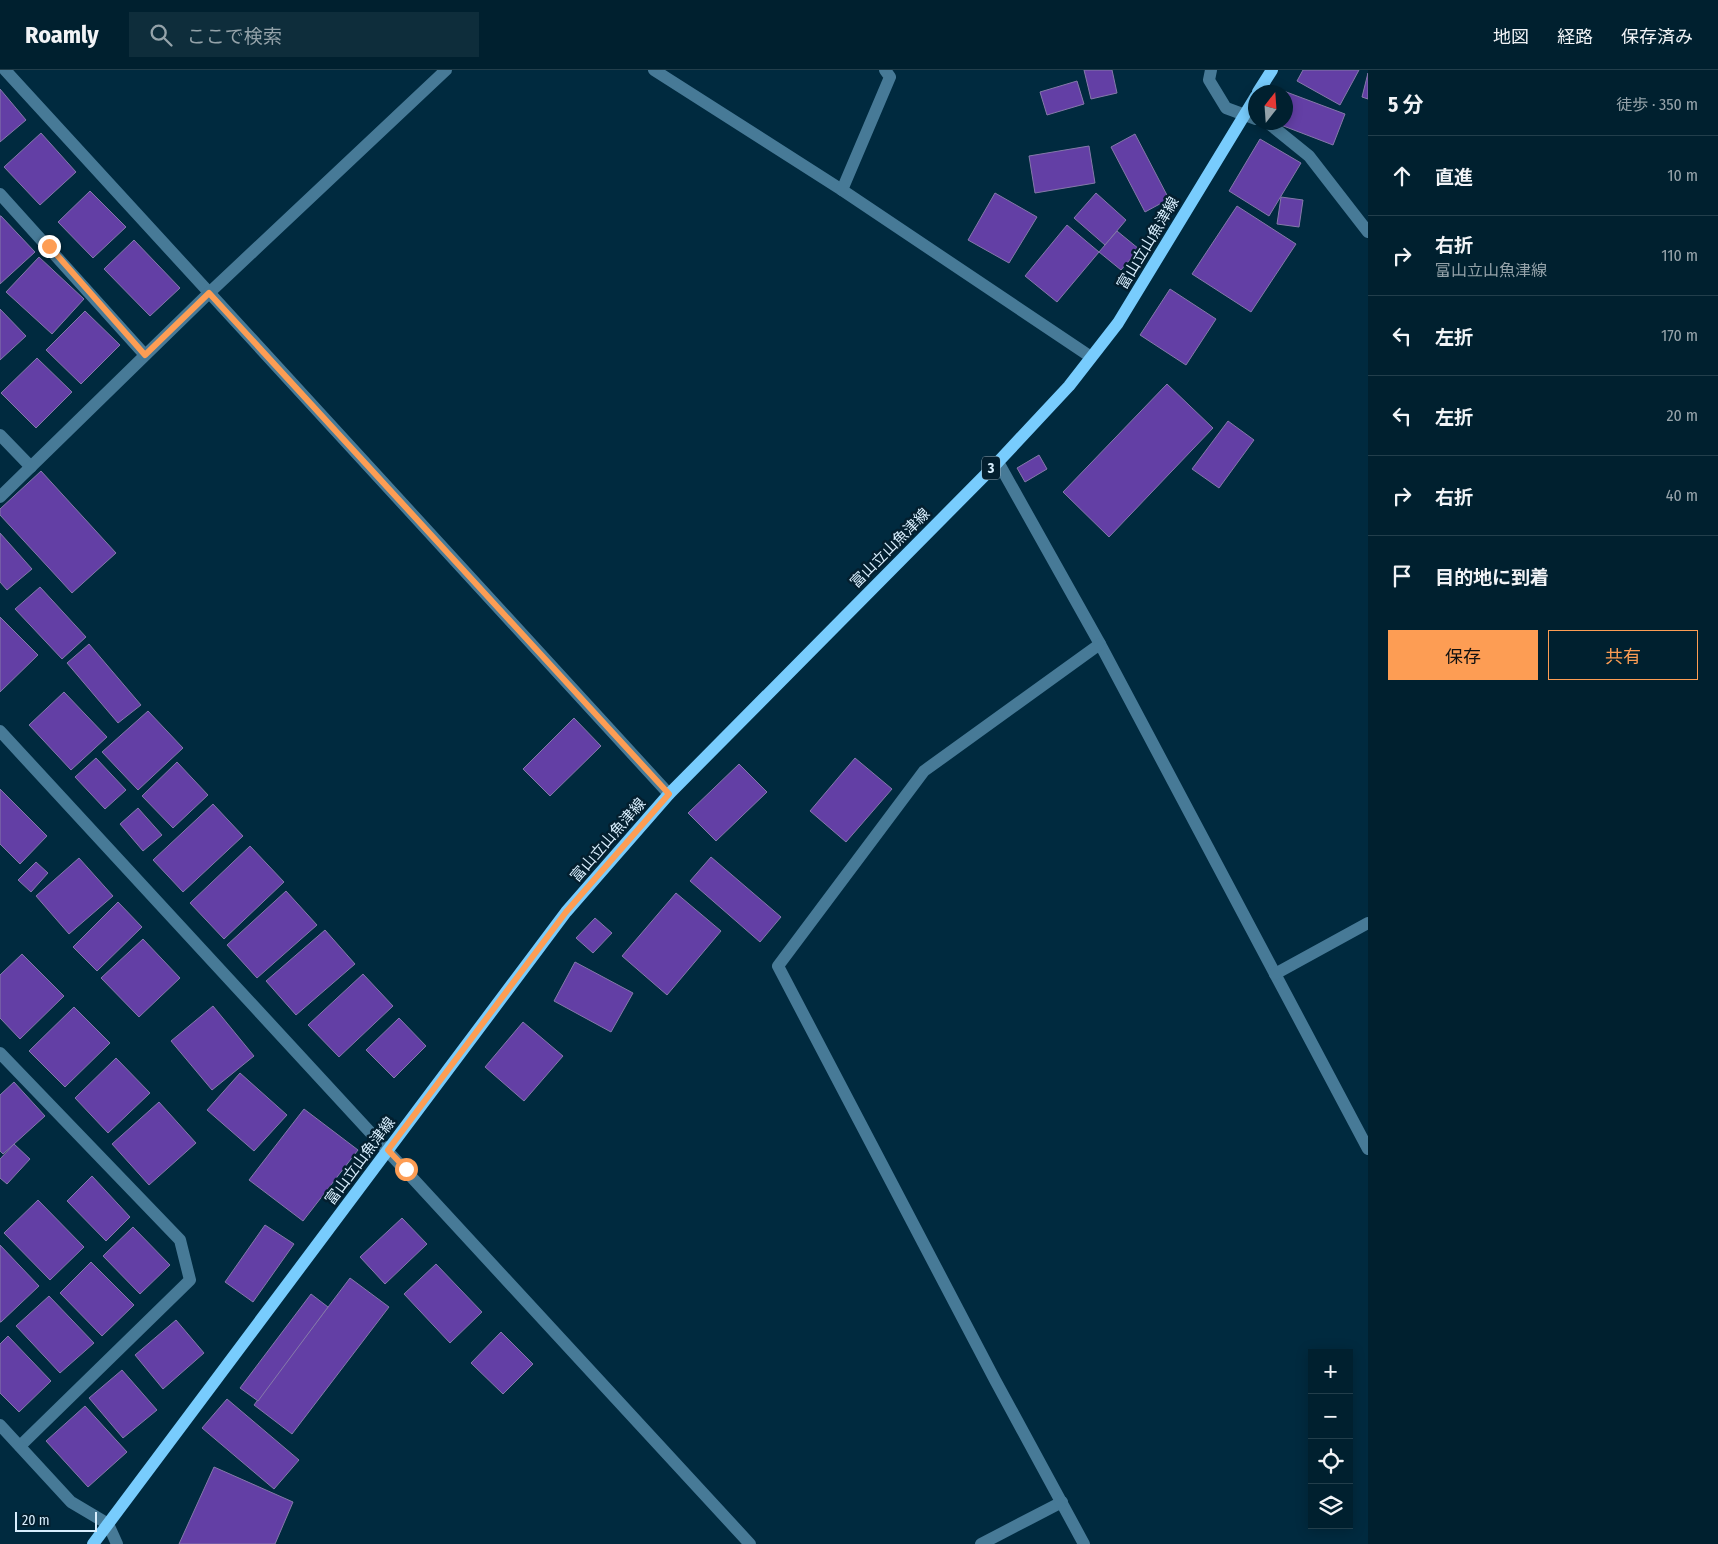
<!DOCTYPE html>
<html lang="ja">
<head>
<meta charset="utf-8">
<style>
	body { margin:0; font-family:"Fira Sans Condensed","Noto Sans JP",sans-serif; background:#0e2d3b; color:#f1f3f6 }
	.controls { position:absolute; right:15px; bottom:15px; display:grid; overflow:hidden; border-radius:0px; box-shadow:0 2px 12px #0003 }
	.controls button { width:45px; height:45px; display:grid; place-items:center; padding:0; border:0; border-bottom:1px solid #223e4b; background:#00202f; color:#f1f3f6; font:25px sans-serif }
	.compass { position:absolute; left:1248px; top:15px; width:45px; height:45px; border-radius:50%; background:#00202f; box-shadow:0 2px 12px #0003; rotate:17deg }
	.scale { position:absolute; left:15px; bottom:12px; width:82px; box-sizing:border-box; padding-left:5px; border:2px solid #d8eefd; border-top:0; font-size:14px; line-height:18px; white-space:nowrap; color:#d8eefd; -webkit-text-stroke:4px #031f2f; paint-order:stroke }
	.stop { position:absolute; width:15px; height:15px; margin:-11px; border:4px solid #fd9d54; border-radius:50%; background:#fff }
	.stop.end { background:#fd9d54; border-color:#fff; box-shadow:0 1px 5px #0008 }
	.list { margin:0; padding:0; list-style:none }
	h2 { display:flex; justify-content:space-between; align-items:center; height:65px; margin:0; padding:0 20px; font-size:21px }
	h2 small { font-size:16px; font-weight:400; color:#95a3aa }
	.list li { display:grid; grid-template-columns:32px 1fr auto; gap:15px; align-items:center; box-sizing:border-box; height:80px; padding:0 20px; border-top:1px solid #223e4b }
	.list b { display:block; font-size:19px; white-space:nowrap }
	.list p { margin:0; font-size:16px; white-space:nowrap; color:#95a3aa }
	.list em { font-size:16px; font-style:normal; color:#95a3aa }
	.actions { display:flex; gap:10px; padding:15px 20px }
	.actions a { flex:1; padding:11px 0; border:1px solid #fd9d54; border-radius:0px; text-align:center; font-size:18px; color:#fd9d54 }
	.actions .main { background:#fd9d54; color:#111 }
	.icon { flex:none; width:28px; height:28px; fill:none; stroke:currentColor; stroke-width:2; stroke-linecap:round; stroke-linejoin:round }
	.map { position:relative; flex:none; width:1368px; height:1474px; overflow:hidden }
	header { display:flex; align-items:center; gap:30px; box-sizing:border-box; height:70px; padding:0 25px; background:#00202f; border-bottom:1px solid #223e4b }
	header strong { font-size:24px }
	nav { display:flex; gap:28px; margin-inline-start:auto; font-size:18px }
	.search { width:350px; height:45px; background:#0e2d3b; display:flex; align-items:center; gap:12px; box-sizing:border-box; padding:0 18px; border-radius:0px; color:#95a3aa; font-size:19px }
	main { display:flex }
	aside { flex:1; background:#00202f }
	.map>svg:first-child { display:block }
	.building { fill:#633fa5; stroke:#8579aa }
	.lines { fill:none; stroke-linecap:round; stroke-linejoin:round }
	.minor { stroke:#477a97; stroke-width:12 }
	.major { stroke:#78ccfd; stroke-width:12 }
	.route { stroke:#fd9d54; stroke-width:6 }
	.labels { text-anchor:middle; stroke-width:5; stroke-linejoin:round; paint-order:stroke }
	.shield { fill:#031f2f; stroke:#98b0bf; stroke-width:1 }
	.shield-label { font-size:14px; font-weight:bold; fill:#d8eefd }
	.street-label { font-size:15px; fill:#d8eefd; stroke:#031f2f }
</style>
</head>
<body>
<header>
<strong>Roamly</strong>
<div class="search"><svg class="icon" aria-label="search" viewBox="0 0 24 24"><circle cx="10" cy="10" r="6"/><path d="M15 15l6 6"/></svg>ここで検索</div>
<nav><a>地図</a><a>経路</a><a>保存済み</a></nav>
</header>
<main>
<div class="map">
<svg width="1368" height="1474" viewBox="0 0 1368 1474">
	<rect width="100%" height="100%" fill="#002a3f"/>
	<g class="building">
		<path d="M1084 0H1112L1117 23 1091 29Z"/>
		<path d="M1303 0H1359L1340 35 1297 11Z"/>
		<path d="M1368 3V29L1362 27Z"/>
		<path d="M1077 11 1084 34 1047 45 1040 22Z"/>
		<path d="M0 19 26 50 0 72Z"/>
		<path d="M1281 20 1345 44 1333 75 1273 52H1286V22H1280Z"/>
		<path d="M41 63 76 102 40 135 4 97Z"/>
		<path d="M1135 64 1169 129 1145 142 1111 77Z"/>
		<path d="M1260 69 1301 93 1269 146 1229 121Z"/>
		<path d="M1089 76 1095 113 1035 123 1029 86Z"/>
		<path d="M90 121 126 157 93 188 58 152Z"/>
		<path d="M995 123 1037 147 1009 193 968 170Z"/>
		<path d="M1096 123 1126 150 1105 175 1074 148Z"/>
		<path d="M1281 127 1303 130 1299 157 1277 154Z"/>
		<path d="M1237 136 1296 174 1251 242 1192 204Z"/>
		<path d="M0 146H1L35 182 0 214Z"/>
		<path d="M1067 155 1099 182 1057 232 1025 206Z"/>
		<path d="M1117 161 1139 179 1121 200 1099 182Z"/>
		<path d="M134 170 180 218 150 246 104 199Z"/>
		<path d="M39 187 84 229 52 264 6 222Z"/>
		<path d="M1170 219 1216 249 1186 295 1140 265Z"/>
		<path d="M0 239 26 266 0 290Z"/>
		<path d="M85 241 120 275 81 314 46 280Z"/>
		<path d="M37 288 72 322 36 358 1 323Z"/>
		<path d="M1167 314 1213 358 1109 467 1063 422Z"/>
		<path d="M1228 351 1254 370 1219 418 1192 399Z"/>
		<path d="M1039 385 1047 399 1025 412 1017 398Z"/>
		<path d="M41 401 116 483 72 523 0 445V439Z"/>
		<path d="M0 463 32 499 7 520 0 512Z"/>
		<path d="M40 517 86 567 62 589 15 539Z"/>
		<path d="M0 547 38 585 0 622Z"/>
		<path d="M89 574 141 635 118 653 67 593Z"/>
		<path d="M64 622 107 667 71 700 29 655Z"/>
		<path d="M148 641 183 678 138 720 102 682Z"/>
		<path d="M574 648 601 676 550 726 523 699Z"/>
		<path d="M96 688 126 720 105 739 75 707Z"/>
		<path d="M855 688 892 719 846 772 810 741Z"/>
		<path d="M177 692 208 725 173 758 142 726Z"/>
		<path d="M739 694 767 722 716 771 688 743Z"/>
		<path d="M0 719 47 766 20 794 0 774Z"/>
		<path d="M213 734 243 766 183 822 153 790Z"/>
		<path d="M138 738 162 765 143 781 120 754Z"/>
		<path d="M250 776 284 812 224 869 190 833Z"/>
		<path d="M711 787 781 847 760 872 690 811Z"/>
		<path d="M79 788 113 826 69 864 36 826Z"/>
		<path d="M36 792 48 803 31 822 18 810Z"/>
		<path d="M286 821 317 855 257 908 227 875Z"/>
		<path d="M676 823 721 861 667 925 622 886Z"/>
		<path d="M118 832 142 857 97 901 73 877Z"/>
		<path d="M595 848 612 863 593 883 576 868Z"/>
		<path d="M325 860 355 894 296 945 266 911Z"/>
		<path d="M143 869 180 908 139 947 101 908Z"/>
		<path d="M22 884 64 926 20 969 0 948V905Z"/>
		<path d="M575 892 633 923 611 962 554 931Z"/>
		<path d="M363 904 393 936 339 987 308 955Z"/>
		<path d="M213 936 254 986 212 1020 171 971Z"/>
		<path d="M74 937 110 973 65 1017 29 981Z"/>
		<path d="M399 948 426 976 394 1008 366 980Z"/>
		<path d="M523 952 563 986 524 1031 485 997Z"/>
		<path d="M116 988 150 1023 108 1063 75 1028Z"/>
		<path d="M240 1003 287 1045 254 1081 207 1040Z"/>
		<path d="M14 1012 45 1046 3 1084 0 1081V1025Z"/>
		<path d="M159 1032 196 1073 149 1115 112 1074Z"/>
		<path d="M304 1039 358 1080 303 1151 249 1110Z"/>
		<path d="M14 1074 30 1089 7 1114 0 1108V1089Z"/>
		<path d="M92 1106 130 1147 106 1171 67 1131Z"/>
		<path d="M38 1130 84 1177 50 1210 4 1163Z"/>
		<path d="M402 1148 427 1174 385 1214 360 1187Z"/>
		<path d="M265 1155 294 1174 253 1232 225 1212Z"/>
		<path d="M133 1157 170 1195 140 1224 103 1186Z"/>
		<path d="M0 1175 39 1216 1 1252H0Z"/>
		<path d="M91 1192 134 1235 102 1266 60 1223Z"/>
		<path d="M436 1194 482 1242 450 1273 404 1224Z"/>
		<path d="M350 1208 389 1237 292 1364 254 1335Z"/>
		<path d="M311 1224 328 1237 258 1331 240 1318Z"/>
		<path d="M49 1226 94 1273 60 1303 16 1256Z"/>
		<path d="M176 1250 204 1283 163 1319 135 1285Z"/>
		<path d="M501 1262 533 1294 503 1324 471 1293Z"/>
		<path d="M8 1266 51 1311 19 1342 0 1323V1274Z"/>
		<path d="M122 1300 157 1340 123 1368 89 1328Z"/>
		<path d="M227 1329 299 1390 274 1419 202 1358Z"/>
		<path d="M85 1336 127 1382 88 1417 46 1371Z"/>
		<path d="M214 1397 293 1432 275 1474H179Z"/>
	</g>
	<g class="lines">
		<g class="minor">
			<path d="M5 0 669 724"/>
			<path d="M654 0 842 120 1091 287"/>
			<path d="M1211 0 1209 10 1226 38 1256 49"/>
			<path d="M1267 52 1309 86 1368 162"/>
			<path d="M842 120 890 7 885 0"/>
			<path d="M0 124 145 285"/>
			<path d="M0 365 31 397"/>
			<path d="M998 392 1100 574 1368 1079"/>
			<path d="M0 427 209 223 446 0"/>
			<path d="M0 661 750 1474"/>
			<path d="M1275 904 1368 853"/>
			<path d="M0 983 180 1170 190 1210 20 1376"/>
			<path d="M0 1355 71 1432 108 1454 117 1474"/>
			<path d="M981 1474 1062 1432"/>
			<path d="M1084 1474 995 1310 778 896 924 701 1100 574"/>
		</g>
		<g class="major">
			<path d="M1258 22 1272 0"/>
			<path d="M93 1474 566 842 669 724 998 392 1069 316 1118 253 1256 26"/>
		</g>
	</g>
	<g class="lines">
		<path class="route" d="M49 176 145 285 209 223 669 724 566 842 388 1080 406 1099"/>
	</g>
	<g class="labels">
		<rect class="shield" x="982" y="386.5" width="18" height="23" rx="4"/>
		<g class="shield-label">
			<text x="991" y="403">3</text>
		</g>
		<g class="street-label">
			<text transform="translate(1148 173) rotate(-59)" y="5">富山立山魚津線</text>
			<text transform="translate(890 478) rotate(-45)" y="5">富山立山魚津線</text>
			<text transform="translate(608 770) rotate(-49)" y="5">富山立山魚津線</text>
			<text transform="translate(360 1091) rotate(-53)" y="5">富山立山魚津線</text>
		</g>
	</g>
</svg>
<div class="controls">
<button>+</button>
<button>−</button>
<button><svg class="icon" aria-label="locate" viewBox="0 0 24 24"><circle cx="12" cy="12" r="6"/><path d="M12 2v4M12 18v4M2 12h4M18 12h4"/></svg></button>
<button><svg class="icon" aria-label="layers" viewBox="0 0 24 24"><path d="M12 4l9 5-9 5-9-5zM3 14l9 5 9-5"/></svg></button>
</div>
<svg class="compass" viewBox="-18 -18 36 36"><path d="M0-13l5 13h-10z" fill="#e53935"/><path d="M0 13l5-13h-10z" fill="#95a3aa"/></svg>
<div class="scale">20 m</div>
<div class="stop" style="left:406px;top:1099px"></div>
<div class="stop end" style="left:49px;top:176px"></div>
</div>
<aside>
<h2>5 分<small>徒歩 · 350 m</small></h2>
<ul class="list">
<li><svg class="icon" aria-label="ahead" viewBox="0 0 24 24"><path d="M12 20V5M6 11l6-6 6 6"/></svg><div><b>直進</b></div><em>10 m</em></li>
<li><svg class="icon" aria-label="right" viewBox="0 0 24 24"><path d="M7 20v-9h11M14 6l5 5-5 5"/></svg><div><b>右折</b><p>富山立山魚津線</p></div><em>110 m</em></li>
<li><svg class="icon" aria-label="left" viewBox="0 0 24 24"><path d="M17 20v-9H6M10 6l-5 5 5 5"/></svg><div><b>左折</b></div><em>170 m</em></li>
<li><svg class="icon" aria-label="left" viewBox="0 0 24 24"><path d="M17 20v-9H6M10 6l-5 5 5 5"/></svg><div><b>左折</b></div><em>20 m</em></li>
<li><svg class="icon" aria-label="right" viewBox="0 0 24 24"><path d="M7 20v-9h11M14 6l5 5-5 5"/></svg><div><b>右折</b></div><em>40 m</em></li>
<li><svg class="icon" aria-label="arrive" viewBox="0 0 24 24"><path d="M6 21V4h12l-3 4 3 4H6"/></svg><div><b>目的地に到着</b></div></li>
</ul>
<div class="actions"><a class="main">保存</a><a>共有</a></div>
</aside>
</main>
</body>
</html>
